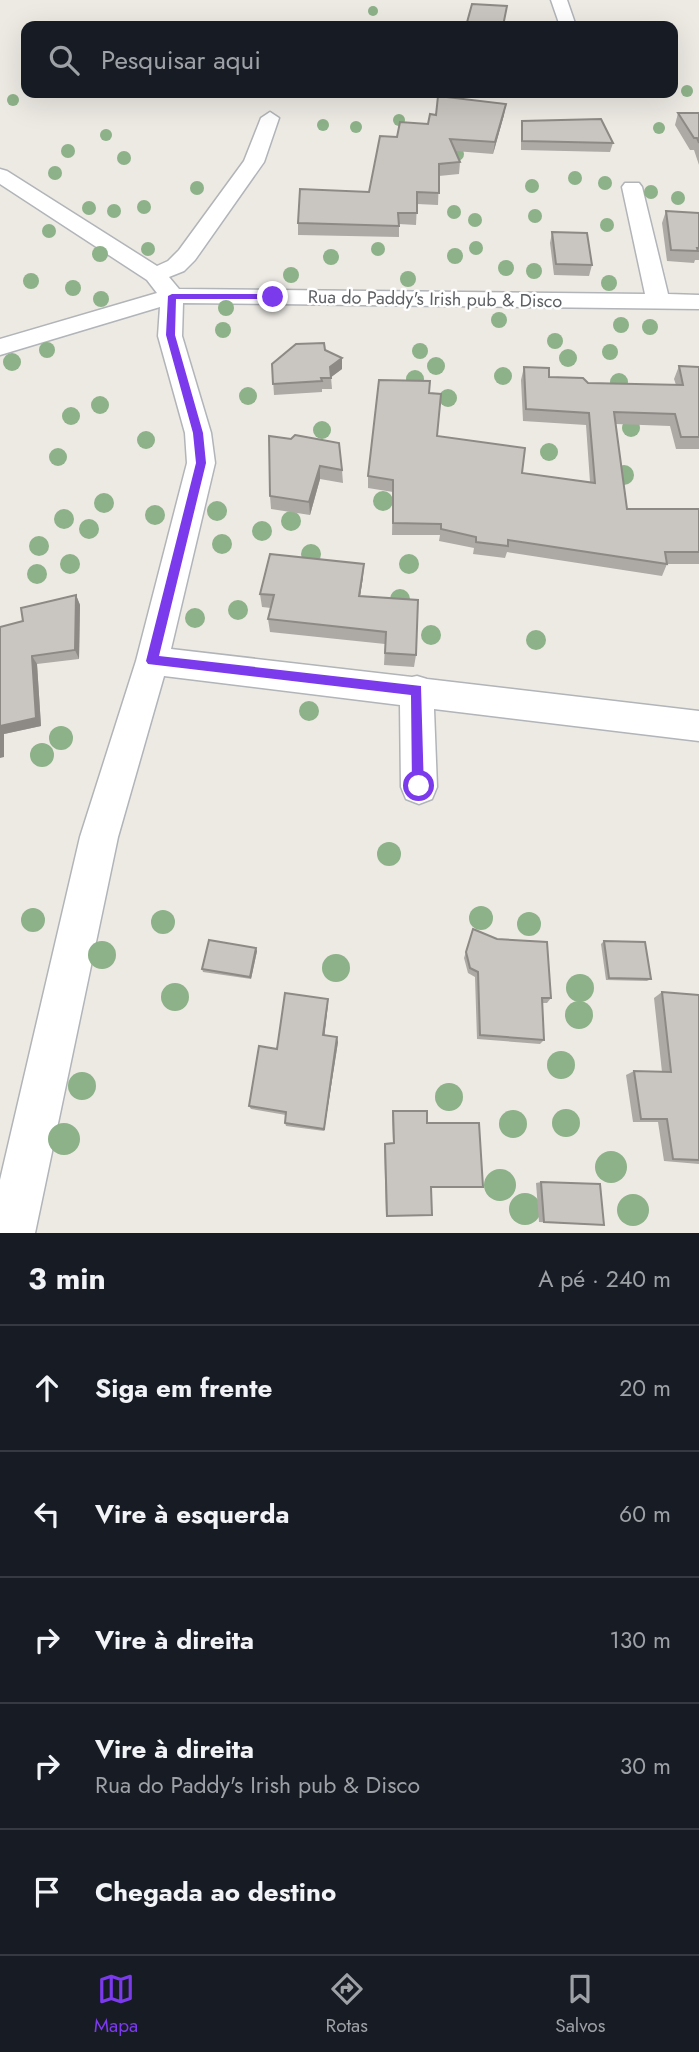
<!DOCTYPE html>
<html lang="pt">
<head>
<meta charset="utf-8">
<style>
	body { margin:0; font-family:Jost,sans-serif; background:#242831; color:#f1f3f6 }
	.stop { position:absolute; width:21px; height:21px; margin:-16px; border:5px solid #7c3aed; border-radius:50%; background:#fff }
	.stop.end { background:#7c3aed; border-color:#fff; box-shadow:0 2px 7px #0008 }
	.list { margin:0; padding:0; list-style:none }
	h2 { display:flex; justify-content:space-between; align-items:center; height:91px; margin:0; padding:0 28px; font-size:30px }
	h2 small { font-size:23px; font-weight:400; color:#9ea1a6 }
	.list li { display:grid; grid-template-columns:46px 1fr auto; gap:21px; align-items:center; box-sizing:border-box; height:126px; padding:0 28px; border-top:2px solid #363941 }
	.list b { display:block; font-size:26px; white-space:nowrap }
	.list p { margin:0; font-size:23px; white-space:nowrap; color:#9ea1a6 }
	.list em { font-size:23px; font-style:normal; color:#9ea1a6 }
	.icon { flex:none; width:38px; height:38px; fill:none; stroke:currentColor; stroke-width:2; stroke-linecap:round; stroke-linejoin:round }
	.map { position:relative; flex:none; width:699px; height:1233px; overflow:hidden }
	.search { position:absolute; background:#171b24; box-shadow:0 7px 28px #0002; left:21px; right:21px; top:21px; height:77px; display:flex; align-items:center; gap:18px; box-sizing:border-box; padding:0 24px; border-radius:14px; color:#9ea1a6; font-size:26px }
	.sheet { height:721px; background:#171b24 }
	nav { display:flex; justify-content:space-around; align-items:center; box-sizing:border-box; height:98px; border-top:2px solid #363941; background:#171b24; font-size:19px; color:#9ea1a6 }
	nav a { display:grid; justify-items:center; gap:4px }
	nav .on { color:#7c3aed }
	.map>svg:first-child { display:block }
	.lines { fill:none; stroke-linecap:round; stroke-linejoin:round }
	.minor-casing { stroke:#b1b4b8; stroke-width:3 }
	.minor { fill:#fff; fill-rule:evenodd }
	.tree { fill:#8db188 }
	.wall { fill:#ada9a5 }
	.shaded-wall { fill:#8d8a86 }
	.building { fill:#c9c5c0; stroke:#8d8a86; stroke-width:2 }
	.route { fill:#7c3aed }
	.labels { text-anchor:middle; stroke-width:5; stroke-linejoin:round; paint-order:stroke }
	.far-street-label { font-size:18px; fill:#5c6063; stroke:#fff }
</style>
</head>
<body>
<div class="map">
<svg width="699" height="1233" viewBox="0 0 699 1233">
	<rect width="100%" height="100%" fill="#edeae4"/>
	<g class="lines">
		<defs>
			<g id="minor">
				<path d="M551 0H567L576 26H560Z"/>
				<path d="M270 112 279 118 264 162 195 260 184 271 169 277 179 289 645 294 622 187 625 183H639L642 187 668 294 699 295V309L183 303 182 336 211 433 215 463 171 649 412 677 417 676 427 679 699 711V741L434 709 437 787 432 799 419 804 406 799 401 787 400 705 164 676 118 837 35 1233H0V1180L80 837 136 661 187 463 185 433 158 336 160 307 0 355V339L157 293 147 280 0 184V169L7 171 157 266 168 261 179 250 244 161 261 118Z"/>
			</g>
		</defs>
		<use href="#minor" class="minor-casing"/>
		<use href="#minor" class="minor"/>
	</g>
	<g class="tree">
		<circle cx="373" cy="11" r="5"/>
		<circle cx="687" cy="91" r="6"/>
		<circle cx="13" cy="100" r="6"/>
		<circle cx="399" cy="120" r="6"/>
		<circle cx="323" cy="125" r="6"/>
		<circle cx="356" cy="127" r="6"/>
		<circle cx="659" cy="128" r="6"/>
		<circle cx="106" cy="135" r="6"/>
		<circle cx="68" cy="151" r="7"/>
		<circle cx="457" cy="154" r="7"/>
		<circle cx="124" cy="158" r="7"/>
		<circle cx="55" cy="173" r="7"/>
		<circle cx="575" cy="178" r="7"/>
		<circle cx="605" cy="183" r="7"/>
		<circle cx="532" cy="186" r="7"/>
		<circle cx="197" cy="188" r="7"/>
		<circle cx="651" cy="192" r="7"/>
		<circle cx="678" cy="198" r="7"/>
		<circle cx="144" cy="207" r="7"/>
		<circle cx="89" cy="208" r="7"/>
		<circle cx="114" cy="211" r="7"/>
		<circle cx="454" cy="212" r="7"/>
		<circle cx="535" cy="216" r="7"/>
		<circle cx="475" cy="220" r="7"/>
		<circle cx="607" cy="225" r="7"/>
		<circle cx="49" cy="231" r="7"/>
		<circle cx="476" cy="248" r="7"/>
		<circle cx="148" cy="249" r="7"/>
		<circle cx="378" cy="249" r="7"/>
		<circle cx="100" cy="254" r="8"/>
		<circle cx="455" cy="256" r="8"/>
		<circle cx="331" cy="257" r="8"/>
		<circle cx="506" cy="268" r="8"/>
		<circle cx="534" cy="271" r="8"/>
		<circle cx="291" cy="275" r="8"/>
		<circle cx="408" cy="279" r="8"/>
		<circle cx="31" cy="281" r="8"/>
		<circle cx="609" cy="283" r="8"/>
		<circle cx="73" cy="288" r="8"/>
		<circle cx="101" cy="299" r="8"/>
		<circle cx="226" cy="308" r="8"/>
		<circle cx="499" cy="320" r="8"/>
		<circle cx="621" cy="325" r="8"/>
		<circle cx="650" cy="327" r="8"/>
		<circle cx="223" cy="330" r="8"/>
		<circle cx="555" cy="341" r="8"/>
		<circle cx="47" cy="350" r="8"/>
		<circle cx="420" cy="351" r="8"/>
		<circle cx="610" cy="352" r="8"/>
		<circle cx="568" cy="358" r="9"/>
		<circle cx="12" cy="362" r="9"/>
		<circle cx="436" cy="366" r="9"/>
		<circle cx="503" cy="376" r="9"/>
		<circle cx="415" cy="379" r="9"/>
		<circle cx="619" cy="382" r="9"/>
		<circle cx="248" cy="396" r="9"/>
		<circle cx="448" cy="398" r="9"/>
		<circle cx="100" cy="405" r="9"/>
		<circle cx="71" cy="416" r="9"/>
		<circle cx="631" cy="428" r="9"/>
		<circle cx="322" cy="430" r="9"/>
		<circle cx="146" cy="440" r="9"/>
		<circle cx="549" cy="452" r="9"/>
		<circle cx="58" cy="457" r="9"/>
		<circle cx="624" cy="475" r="10"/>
		<circle cx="383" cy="501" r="10"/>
		<circle cx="104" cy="503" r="10"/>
		<circle cx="217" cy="511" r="10"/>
		<circle cx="155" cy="515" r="10"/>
		<circle cx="64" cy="519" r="10"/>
		<circle cx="291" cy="521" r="10"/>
		<circle cx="89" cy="529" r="10"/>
		<circle cx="262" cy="531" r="10"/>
		<circle cx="222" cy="544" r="10"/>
		<circle cx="39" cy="546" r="10"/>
		<circle cx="311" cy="554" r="10"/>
		<circle cx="70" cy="564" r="10"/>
		<circle cx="409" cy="564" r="10"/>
		<circle cx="37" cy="574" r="10"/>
		<circle cx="400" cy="599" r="10"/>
		<circle cx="238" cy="610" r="10"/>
		<circle cx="195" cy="618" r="10"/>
		<circle cx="431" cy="635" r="10"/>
		<circle cx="536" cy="640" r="10"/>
		<circle cx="309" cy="711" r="10"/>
		<circle cx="61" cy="738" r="12"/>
		<circle cx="42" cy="755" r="12"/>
		<circle cx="389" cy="854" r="12"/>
		<circle cx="481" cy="918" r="12"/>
		<circle cx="33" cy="920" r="12"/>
		<circle cx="163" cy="922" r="12"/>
		<circle cx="529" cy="924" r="12"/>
		<circle cx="102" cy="955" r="14"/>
		<circle cx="336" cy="968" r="14"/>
		<circle cx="580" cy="988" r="14"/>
		<circle cx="175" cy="997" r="14"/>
		<circle cx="579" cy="1015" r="14"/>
		<circle cx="561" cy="1065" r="14"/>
		<circle cx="82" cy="1086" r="14"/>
		<circle cx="449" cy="1097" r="14"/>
		<circle cx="566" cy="1123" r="14"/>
		<circle cx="513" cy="1124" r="14"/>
		<circle cx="64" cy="1139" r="16"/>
		<circle cx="611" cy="1167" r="16"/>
		<circle cx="500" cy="1185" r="16"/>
		<circle cx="525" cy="1209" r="16"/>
		<circle cx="633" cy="1210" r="16"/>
	</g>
	<g class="wall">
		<path d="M678 113H699V165L694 150H690L675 125Z"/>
		<path d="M436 115H504L493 154 455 151 460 162 459 174 439 176 438 205 417 204 416 225 399 224V237L298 235V223L369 192 397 137 428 124Z"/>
		<path d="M522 121 613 143 610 152 521 150V130Z"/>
		<path d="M666 211 699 213V260H695L694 263 667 261 662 223Z"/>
		<path d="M552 232 592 265 589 276 554 275 550 243Z"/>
		<path d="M325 350 342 358V369L331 377 332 389H322V392L274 395 272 364Z"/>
		<path d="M679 366 699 367V449H676L670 426 616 424 627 509H699V564H667L662 576 507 552 505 558 473 554 474 548 439 541 440 535H392L393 492 368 488V476L429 393 437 436 522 473 590 482 586 425 523 421 521 380 524 367 549 377 588 383 676 385 674 379Z"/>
		<path d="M269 436 342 470 343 483 320 479 310 515 271 509 270 496Z"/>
		<path d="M363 577 360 596 416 655 414 667 384 665 385 644 270 632 268 619 271 608 262 607 260 594Z"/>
		<path d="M76 595 80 605 79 659 37 664 41 726 4 734V757L0 627 23 621Z"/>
		<path d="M473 929 551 998 547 1003H542L544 1040 540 1044 477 1039 475 977 468 973 464 958Z"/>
		<path d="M604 941 651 979 647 981 606 980 601 944Z"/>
		<path d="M257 951 251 979 203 972 202 969Z"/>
		<path d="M662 992 699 995V1164L664 1161 658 1122H633L626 1075 634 1071 662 1072 654 998Z"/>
		<path d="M328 1004 324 1036 338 1042 324 1131 286 1126 285 1123 286 1115 251 1109 249 1106 277 1049Z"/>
		<path d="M393 1111 427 1123 483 1187 480 1188H431L432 1215 386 1216 384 1146 385 1144 393 1143 392 1114Z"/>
		<path d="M541 1182 598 1225 539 1222 536 1183Z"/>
	</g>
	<g class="shaded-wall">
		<path d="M506 104 504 115 493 154 495 142Z"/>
		<path d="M342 358V369L330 378V367Z"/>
		<path d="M320 466V479L310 515 309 502Z"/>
		<path d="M364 564 363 577 358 609 359 596Z"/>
		<path d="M76 595 80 605 79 659 75 650Z"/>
		<path d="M32 656 37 664 41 726 4 734V757L0 758V726Z"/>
		<path d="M256 948 257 951 251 979 250 977Z"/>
		<path d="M328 999V1004L324 1040 323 1035Z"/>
		<path d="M337 1037 338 1042 324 1131V1129Z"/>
	</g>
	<g class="building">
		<path d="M472 4 507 6 503 26H466Z"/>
		<path d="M438 96 506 104 495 142 450 139 460 162 439 164V193L417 192V213H398L399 226 298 223 300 189 369 192 380 136 397 137 400 122 428 124 430 114 436 115Z"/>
		<path d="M678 113H699V143L697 138H694Z"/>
		<path d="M601 119 613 143 522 141V121Z"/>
		<path d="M666 211 699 213V248H697L698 251 671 250Z"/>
		<path d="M552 232 587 233 592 265 556 264Z"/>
		<path d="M324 343 325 350 342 358 330 367 331 378H321L322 381 273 384 272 364 296 344Z"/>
		<path d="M679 366 699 367V437H681L675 414 614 412 627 509H699V552H665L667 564 508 540V546L476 542V537L441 529V524L393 523V480L368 476 379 380 430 381 429 393 441 394 437 436 525 448 522 473 595 483 589 413 526 409 524 367 549 368V377L583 378 588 383 683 385Z"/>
		<path d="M295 435 339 443 342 470 320 466 309 502 270 496 269 436 291 439Z"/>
		<path d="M270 554 364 564 359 596 418 600 416 655 385 653 386 632 268 619 274 595 260 594Z"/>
		<path d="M76 595 75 650 32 656 36 718 0 726V627L23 621 21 608Z"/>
		<path d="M473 929 497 939 547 942 551 998H542L544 1040 480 1035 478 972 470 968 466 952Z"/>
		<path d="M209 940 256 948 250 977 202 969Z"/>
		<path d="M604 941 645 942 651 979 609 978Z"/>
		<path d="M662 992 699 995V1160L673 1159 667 1119H641L634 1071 671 1072Z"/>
		<path d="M285 993 328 999 323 1035 337 1037 324 1129 285 1123 286 1112 249 1106 259 1046 277 1049Z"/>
		<path d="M393 1111H427V1123H479L483 1187H431L432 1215 387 1216 385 1144 394 1143Z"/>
		<path d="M541 1182 600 1184 604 1225 544 1222Z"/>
	</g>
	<path class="route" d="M172 294H273L277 297 273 299H176L175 335 203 433 206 463 159 656 421 686 424 791H414L412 786 411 695 148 664 146 661 196 463 193 433 166 335 168 296Z"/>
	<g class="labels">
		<g class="far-street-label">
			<text transform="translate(435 299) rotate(1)" y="6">Rua do Paddy's Irish pub &amp; Disco</text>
		</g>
	</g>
</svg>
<div class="stop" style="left:419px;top:786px"></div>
<div class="stop end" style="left:273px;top:297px"></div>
<div class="search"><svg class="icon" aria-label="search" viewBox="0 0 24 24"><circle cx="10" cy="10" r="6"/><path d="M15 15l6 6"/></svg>Pesquisar aqui</div>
</div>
<section class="sheet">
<h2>3 min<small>A pé · 240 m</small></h2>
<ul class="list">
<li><svg class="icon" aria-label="ahead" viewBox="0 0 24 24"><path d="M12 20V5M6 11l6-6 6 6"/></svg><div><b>Siga em frente</b></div><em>20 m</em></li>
<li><svg class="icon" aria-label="left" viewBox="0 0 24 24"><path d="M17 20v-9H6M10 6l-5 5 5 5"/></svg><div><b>Vire à esquerda</b></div><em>60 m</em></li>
<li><svg class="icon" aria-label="right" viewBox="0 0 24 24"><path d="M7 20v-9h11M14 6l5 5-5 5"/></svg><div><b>Vire à direita</b></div><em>130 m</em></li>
<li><svg class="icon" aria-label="right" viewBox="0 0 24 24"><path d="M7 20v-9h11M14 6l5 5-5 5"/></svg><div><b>Vire à direita</b><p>Rua do Paddy's Irish pub &amp; Disco</p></div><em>30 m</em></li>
<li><svg class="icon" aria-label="arrive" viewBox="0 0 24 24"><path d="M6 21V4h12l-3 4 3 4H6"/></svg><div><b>Chegada ao destino</b></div></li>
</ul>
</section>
<nav>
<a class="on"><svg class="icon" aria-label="map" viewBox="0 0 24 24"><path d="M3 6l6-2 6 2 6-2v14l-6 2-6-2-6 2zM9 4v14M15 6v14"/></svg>Mapa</a>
<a><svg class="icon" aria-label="directions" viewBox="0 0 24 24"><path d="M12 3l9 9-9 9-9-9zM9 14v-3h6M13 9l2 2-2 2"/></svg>Rotas</a>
<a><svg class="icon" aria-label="saved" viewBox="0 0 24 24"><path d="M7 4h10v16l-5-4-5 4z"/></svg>Salvos</a>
</nav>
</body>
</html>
